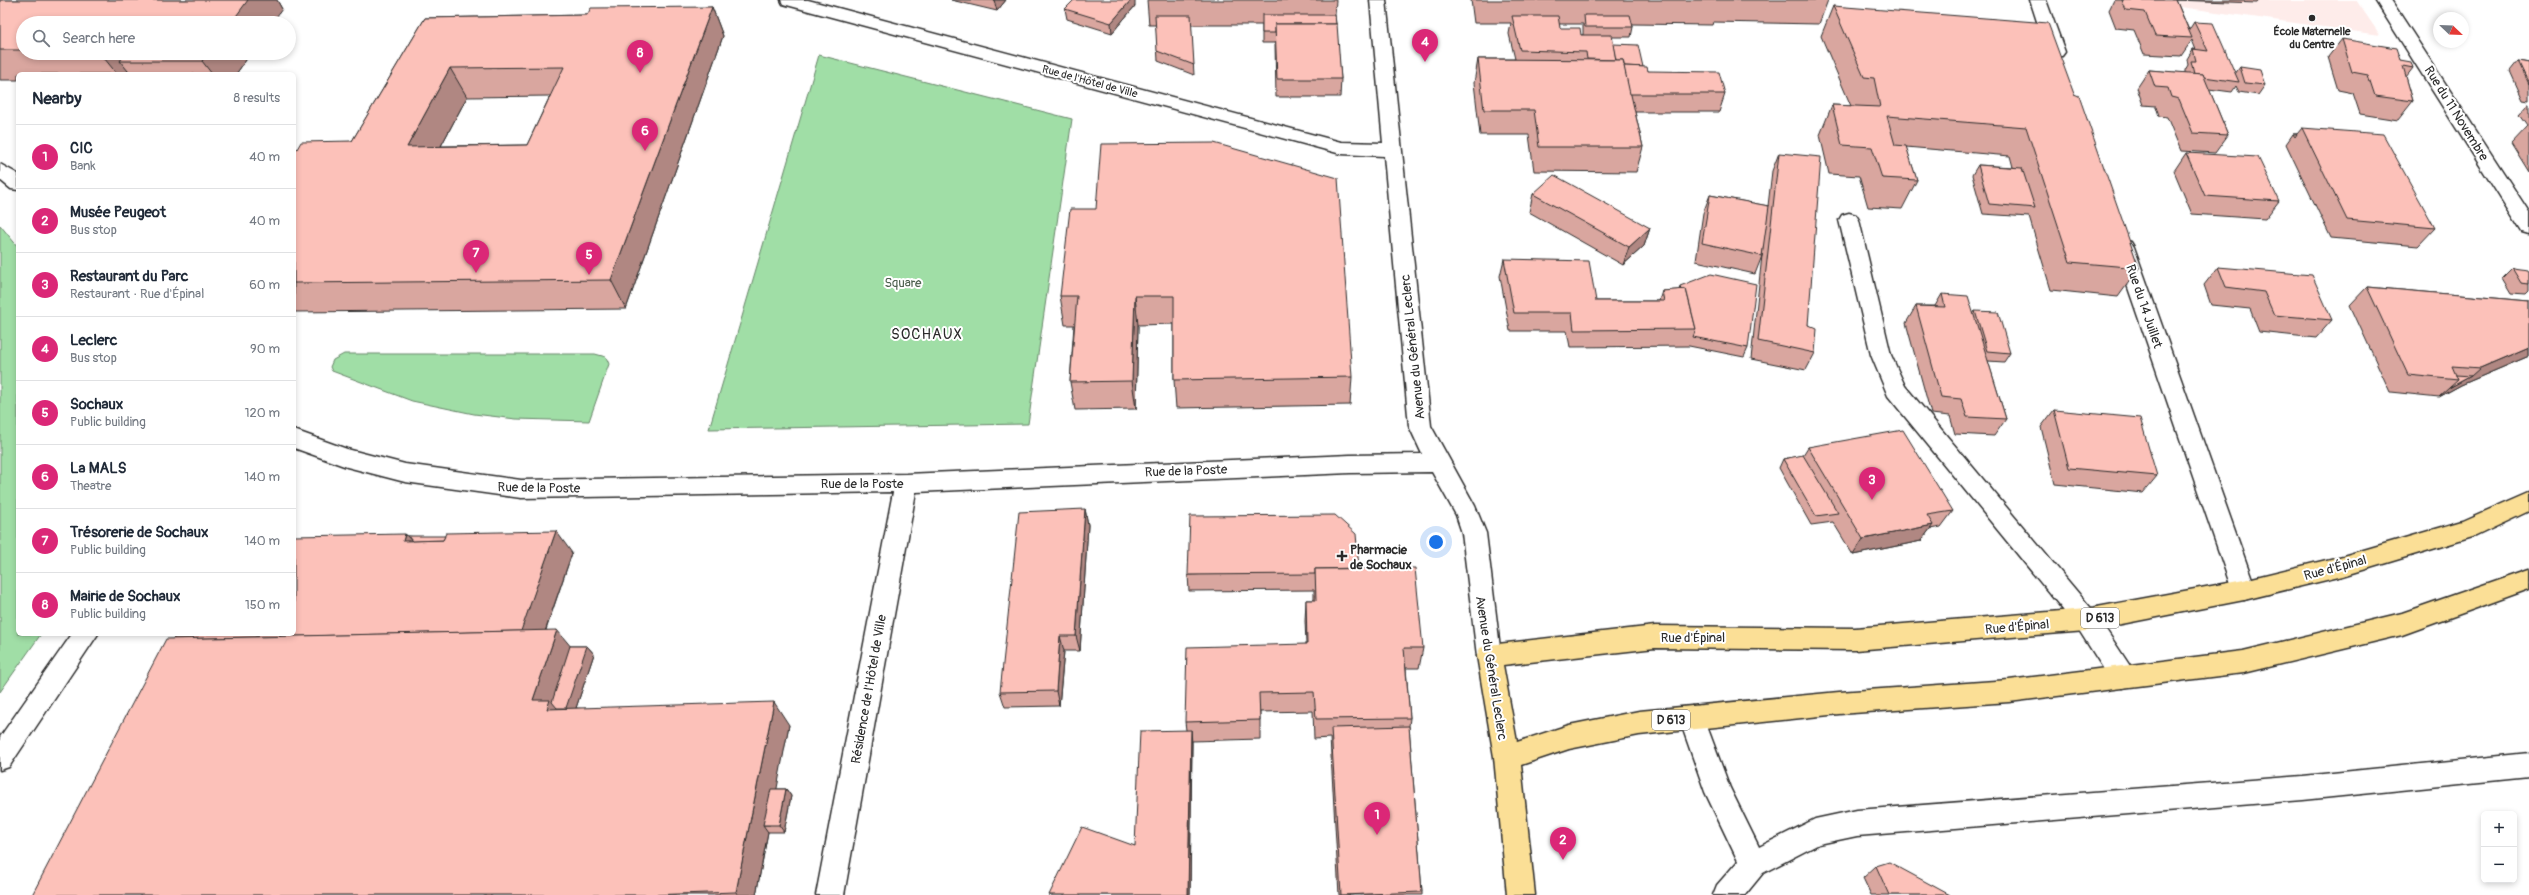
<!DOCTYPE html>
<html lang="en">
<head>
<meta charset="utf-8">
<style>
	body { margin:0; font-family:Pangolin,sans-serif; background:#f2f2f3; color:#1f2937 }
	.controls { position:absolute; right:12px; bottom:12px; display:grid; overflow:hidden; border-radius:6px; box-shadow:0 2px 6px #0003 }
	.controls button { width:36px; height:36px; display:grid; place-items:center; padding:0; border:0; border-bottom:1px solid #e0e1e3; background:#fff; color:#1f2937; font:20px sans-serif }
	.compass { position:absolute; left:2433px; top:12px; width:36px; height:36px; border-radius:50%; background:#fff; box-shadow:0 2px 6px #0003; rotate:113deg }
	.you { position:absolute; left:1436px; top:542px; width:14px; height:14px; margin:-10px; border:3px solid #fff; border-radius:50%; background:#1a73e8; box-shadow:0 0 0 6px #1a73e833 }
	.badge { display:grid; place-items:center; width:26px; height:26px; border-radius:50%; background:#db2777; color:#fff; font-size:13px; font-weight:700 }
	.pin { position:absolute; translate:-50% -33px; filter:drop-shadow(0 1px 2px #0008) }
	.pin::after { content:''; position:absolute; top:21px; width:14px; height:12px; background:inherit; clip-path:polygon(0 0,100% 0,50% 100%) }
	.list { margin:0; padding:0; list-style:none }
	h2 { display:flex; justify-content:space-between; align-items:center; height:52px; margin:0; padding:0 16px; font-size:17px }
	h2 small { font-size:13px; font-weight:400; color:#747a83 }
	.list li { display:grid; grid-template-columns:26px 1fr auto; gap:12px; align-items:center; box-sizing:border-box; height:64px; padding:0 16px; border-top:1px solid #e0e1e3 }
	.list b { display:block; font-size:15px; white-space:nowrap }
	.list p { margin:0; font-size:13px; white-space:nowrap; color:#747a83 }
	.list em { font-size:13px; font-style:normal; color:#747a83 }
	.icon { flex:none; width:22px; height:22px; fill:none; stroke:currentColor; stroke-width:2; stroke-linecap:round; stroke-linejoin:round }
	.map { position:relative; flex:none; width:2529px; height:895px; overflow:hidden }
	.search { position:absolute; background:#fff; box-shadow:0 2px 6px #0003; left:16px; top:16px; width:280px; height:44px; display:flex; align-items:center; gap:10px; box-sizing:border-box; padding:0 14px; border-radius:22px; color:#747a83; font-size:15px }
	.panel { position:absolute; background:#fff; box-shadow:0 2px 6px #0003; left:16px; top:72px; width:280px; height:564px; border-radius:6px }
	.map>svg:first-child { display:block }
	.built { fill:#feecea }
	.green { fill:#a0dea6; stroke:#668468 }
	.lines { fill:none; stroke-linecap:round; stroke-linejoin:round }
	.service-casing { stroke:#2b2b2b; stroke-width:3 }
	.minor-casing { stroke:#2b2b2b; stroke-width:3 }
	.primary-casing { stroke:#2b2b2b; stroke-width:3 }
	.service { fill:#fff; fill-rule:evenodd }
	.minor { fill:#fff; fill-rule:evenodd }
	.primary { fill:#fbdf96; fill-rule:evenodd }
	.wall { fill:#d9a69f; stroke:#2b2b2b; fill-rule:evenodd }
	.shaded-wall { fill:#b08782; stroke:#2b2b2b }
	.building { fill:#fcc1b9; stroke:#2b2b2b; fill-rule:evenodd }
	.poi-dot { fill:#2b2b2b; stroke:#fff; stroke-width:1.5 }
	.labels { text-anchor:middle; stroke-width:4; stroke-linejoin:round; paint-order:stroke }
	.far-poi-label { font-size:11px; font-weight:bold; fill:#2b2b2b; stroke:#fff }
	.far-street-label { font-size:11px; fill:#2b2b2b; stroke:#fff }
	.shield { fill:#fff; stroke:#6b6b6b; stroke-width:1 }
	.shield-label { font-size:12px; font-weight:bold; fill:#2b2b2b }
	.street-label { font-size:13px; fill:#2b2b2b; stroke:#fff }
	.park-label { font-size:13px; fill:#4e6150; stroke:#fff }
	.poi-label { font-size:13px; font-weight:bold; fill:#2b2b2b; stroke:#fff; text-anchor:start }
	.quarter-label { font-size:15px; letter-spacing:1px; fill:#2b2b2b; stroke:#fff }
</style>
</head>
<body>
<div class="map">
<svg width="2529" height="895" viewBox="0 0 2529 895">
	<rect width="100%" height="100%" fill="#fff"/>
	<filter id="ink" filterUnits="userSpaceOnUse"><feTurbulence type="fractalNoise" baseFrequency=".025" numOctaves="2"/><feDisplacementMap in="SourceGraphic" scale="8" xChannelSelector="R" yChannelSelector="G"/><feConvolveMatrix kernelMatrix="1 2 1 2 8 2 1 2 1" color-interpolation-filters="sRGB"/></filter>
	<g filter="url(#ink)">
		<path class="built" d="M2131 0H2356L2380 35Z"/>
		<g class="green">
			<path d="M819 55 1072 119 1028 424 709 429Z"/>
			<path d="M0 225 18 247V634H41L0 692Z"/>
			<path d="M344 354H595L606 357 609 364 589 421 516 419 474 414 412 401 332 371 330 367 333 360Z"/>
		</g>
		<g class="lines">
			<defs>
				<path id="service" d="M1692 706 1701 710 1730 788 1759 847 1815 819 1857 810 2303 776 2529 753V777L2303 800 1857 836 1819 844 1763 873 1745 895H1713L1717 885 1738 861 1705 792 1679 718 1683 710Z"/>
				<g id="minor">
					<path d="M781 0H808L1341 142 1383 143 1370 0H1386L1431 426 1475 506 1486 533 1501 656 1498 664 1489 667 1480 664 1477 656 1462 533 1456 515 1432 472 1350 473 916 492 844 895H816L893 492 521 498 405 482 347 467 294 448V430L347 449 405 464 521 480 906 474 1350 455 1422 454 1409 426 1384 156 1341 154 783 4Z"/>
					<path d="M2030 0H2046L2065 52 2062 56H2050L2047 52Z"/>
					<path d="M2375 0H2391L2529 212V234L2522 232Z"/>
					<path d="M0 164 18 174V190L11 189 0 180Z"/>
					<path d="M1849 213 1856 215 1859 220 1891 355 1905 386 2095 613 2132 669 2135 677 2132 685 2123 688 2114 685 2077 627 1888 396 1871 355 1839 220 1842 215Z"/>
					<path d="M2124 240 2131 242 2134 247 2256 590 2252 597 2244 600 2236 597 2232 590 2114 247 2117 242Z"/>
					<path d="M72 634H98L9 767 0 770V737Z"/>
				</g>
				<path id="primary" d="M2529 492V511L2476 536 2343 576 2244 600 2086 631 1855 650 1655 648 1503 665 1517 742 1569 725 1639 711 1839 692 2009 680 2243 651 2402 613 2529 569V589L2402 635 2243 673 2009 702 1839 714 1639 735 1569 749 1521 765 1535 895H1507L1494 757 1477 656 1480 648 1489 645 1655 626 1855 628 2086 609 2244 580 2343 556 2463 521Z"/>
			</defs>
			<use href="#service" class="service-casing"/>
			<use href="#minor" class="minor-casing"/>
			<use href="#primary" class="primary-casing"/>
			<use href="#service" class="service"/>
			<use href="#minor" class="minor"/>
			<use href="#primary" class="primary"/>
		</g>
		<g class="wall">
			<path d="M0 0H277L282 9 23 23V53H251L236 74H130L128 71 126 74H18V80H0Z"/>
			<path d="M951 0H1006L997 11Z"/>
			<path d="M1147 0H1336L1335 15 1341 79 1340 97H1276L1275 43H1262V25H1191L1194 75 1158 61 1156 25H1149Z"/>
			<path d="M1471 0H1828L1819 24 1713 22 1712 25 1633 24V27L1631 37H1612L1613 44 1648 71 1725 94 1719 112H1635L1643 147 1636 172 1534 171 1529 135H1480L1474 83 1478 59H1515L1509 34 1511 23H1474ZM1559 24H1583V35H1581L1560 28Z"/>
			<path d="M2114 0H2259L2257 3 2176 0 2189 30 2194 22 2235 74 2240 67 2265 85 2258 95 2239 92 2236 86 2232 92 2209 89 2228 135 2215 153 2181 151 2167 117 2159 116 2156 106 2143 105 2137 88 2149 70 2185 73V70L2188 65 2187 59 2193 49 2196 50 2192 40 2181 56 2144 54 2134 30 2116 28 2109 10Z"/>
			<path d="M1135 6 1112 33 1067 19 1065 9Z"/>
			<path d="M1833 6 2074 94 2139 268 2118 297 2051 290 2029 217 1983 214 1972 175 1978 165 2013 167 2010 156 1906 147 1917 180 1902 209 1868 207 1859 176 1829 174 1820 135 1832 105 1851 106 1821 36Z"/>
			<path d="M712 7 723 36 626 309 294 312V149L352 141 425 18 587 15ZM550 96 527 145 441 146 467 97Z"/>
			<path d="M2342 39 2400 60 2413 68 2406 77 2413 101 2398 120 2360 114 2353 93 2338 90 2328 57Z"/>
			<path d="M2518 61 2529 63V101L2523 100 2510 71Z"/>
			<path d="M2528 105H2529V172L2511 143 2527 126 2519 115Z"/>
			<path d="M2302 128 2435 228 2418 246 2331 238 2286 144 2293 134H2297Z"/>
			<path d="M1779 153 1808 325 1815 353 1806 370 1751 359 1763 246 1762 256 1755 274 1696 261 1703 213 1710 195 1768 206 1772 171Z"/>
			<path d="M2186 153 2279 201 2265 219 2192 214 2174 171Z"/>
			<path d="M1533 194 1650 228 1644 246 1623 265 1529 212Z"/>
			<path d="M1096 209 1352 377 1350 405 1176 408 1174 380V324L1138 325 1136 409 1075 410 1070 382 1074 325H1065L1060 296Z"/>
			<path d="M1504 259 1596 301H1659L1662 291 1679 290 1680 286 1748 348 1744 357 1689 346 1570 347 1567 331H1510L1500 276Z"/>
			<path d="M2218 267 2332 320 2316 338 2259 332 2250 309 2211 305 2204 285Z"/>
			<path d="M2512 268 2529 272V291L2526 294 2511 293 2502 278Z"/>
			<path d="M2367 287 2529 301V356L2461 385 2439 397 2390 392 2350 305Z"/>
			<path d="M1942 294 1973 314 1975 311 2010 353 2004 362 1988 361 2006 419 1994 436 1955 434 1950 416 1931 414 1906 323 1916 306H1935Z"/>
			<path d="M2054 410 2157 476 2143 493 2055 484 2041 427Z"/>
			<path d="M1808 447 1953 511 1941 527 1930 529 1921 541 1853 555 1833 522 1811 525 1779 468 1783 459 1803 455Z"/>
			<path d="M1085 509 1088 525 1080 651H1064L1059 706 1005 707 1000 692Z"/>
			<path d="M405 534 408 536 572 553 546 630 570 646H587L594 654 576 708 789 725 776 789H786L791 796 784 832H768L756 895H32Z"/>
			<path d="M1359 568 1423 648 1419 668H1406L1410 718 1409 726 1422 892V895H1339L1330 738 1314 739 1313 711 1260 712V739L1192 741 1190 895H1049L1135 846 1186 730 1185 722 1306 644 1305 621 1306 600H1314V590L1189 591 1188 575Z"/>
			<path d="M1876 866 1950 895H1871L1863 878Z"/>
		</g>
		<g class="shaded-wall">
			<path d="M244 0H277L282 9 272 23H231Z"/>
			<path d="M994 0H1006L997 11Z"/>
			<path d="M1131 0H1135V6L1112 33 1111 23Z"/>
			<path d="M712 7 723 36 626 309 611 280Z"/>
			<path d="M100 53H137L120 61 128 71 126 74H117Z"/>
			<path d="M208 53H251L236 74H212L202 61Z"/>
			<path d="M450 68 467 97 425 176 407 147Z"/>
			<path d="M1650 228 1644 246 1623 265 1629 247Z"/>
			<path d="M1135 296 1138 325 1136 409 1132 381Z"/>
			<path d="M2529 347V356L2461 385 2439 397 2449 388 2471 376 2480 368Z"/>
			<path d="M1085 509 1088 525 1080 651 1076 636Z"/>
			<path d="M1933 525 1921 541 1853 555 1863 539Z"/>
			<path d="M556 531 572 553 537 655 519 635Z"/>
			<path d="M405 534 424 554 403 541Z"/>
			<path d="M557 630 577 654 587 646 594 654 571 723 533 700Z"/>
			<path d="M1060 636 1064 651 1059 706 1056 691Z"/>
			<path d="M774 702 789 725 770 825H763L768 832 756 895H738L736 892Z"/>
			<path d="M1191 730 1192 744 1190 895H1188Z"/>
			<path d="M786 789 791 796 784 832 779 825Z"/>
		</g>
		<g class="building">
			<path d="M0 0H248L231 23H23V50H0Z"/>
			<path d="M1074 0H1131L1111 23 1065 9Z"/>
			<path d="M2122 0H2176L2192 38 2155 36 2145 12 2126 10Z"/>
			<path d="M1833 6 2048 23 2074 94 2079 96 2139 268 2070 262 2026 127 1887 116 1895 145 1906 146 1917 180 1882 178 1872 147 1842 145 1832 105 1880 107 1874 78 1864 77Z"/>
			<path d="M712 7 611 280 294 283V149H297L301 142 352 141 425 18 587 15 591 8ZM564 67 527 145 407 147 450 68Z"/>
			<path d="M1155 15H1191L1194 65 1157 51Z"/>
			<path d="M1262 15H1335L1336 24H1275V33H1262Z"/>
			<path d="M1584 15H1630L1633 27H1585Z"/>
			<path d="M1512 16H1558L1560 28H1580L1581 35H1612L1616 60 1587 59 1586 52 1520 50Z"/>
			<path d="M2194 22 2213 23 2239 82 2204 77 2203 74H2194L2191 61H2196L2193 49 2208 51Z"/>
			<path d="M1275 24H1337L1341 79H1277Z"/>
			<path d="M2342 39 2396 48 2400 60 2411 62 2413 68 2403 66 2413 101 2375 96 2368 75 2352 72Z"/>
			<path d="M1613 44 1638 45 1643 67 1624 66 1623 60H1616Z"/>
			<path d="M126 53H208L202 61H120Z"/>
			<path d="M1478 59 1623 60 1643 147H1539L1534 110H1484Z"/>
			<path d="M2518 61 2529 63V84Z"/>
			<path d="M1624 66 1647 67 1648 71 1719 72 1725 94H1630Z"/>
			<path d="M2240 67 2260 70 2265 85 2245 83Z"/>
			<path d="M2149 70 2203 74 2228 135 2193 133 2179 99 2171 97 2168 88 2155 87Z"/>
			<path d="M2302 128 2383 134 2435 228 2347 220Z"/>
			<path d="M2293 134H2297L2295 137Z"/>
			<path d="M1214 143 1338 178 1352 377 1174 380V296H1135L1132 381 1070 382 1077 296H1060L1070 209H1096L1101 144Z"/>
			<path d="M1779 153 1821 157 1808 325 1817 329 1815 353 1758 341Z"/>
			<path d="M2186 153 2258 157 2279 201 2205 196Z"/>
			<path d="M1978 165 2022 168 2035 208 1989 204Z"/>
			<path d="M1554 175 1650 228 1629 247 1533 194Z"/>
			<path d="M1710 195 1769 206 1762 256 1702 243Z"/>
			<path d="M1504 259 1589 261 1596 301H1664L1662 291 1686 289 1696 329 1574 330 1572 313H1514Z"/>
			<path d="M2218 267 2312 275 2332 320 2274 315 2264 292 2226 287Z"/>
			<path d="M2512 268 2528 270 2529 272V284L2521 283Z"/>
			<path d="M1711 274 1756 284 1748 348 1693 337 1696 329 1686 289H1681L1680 286Z"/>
			<path d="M2367 287 2529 301V347L2480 368 2452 366 2458 380 2408 375Z"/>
			<path d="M1942 294 1968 296 2006 419 1967 417 1961 399 1941 397 1916 306 1945 307Z"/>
			<path d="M1975 311 1998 312 2010 353 1987 351Z"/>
			<path d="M2456 375 2471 376 2449 388 2458 380Z"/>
			<path d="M2054 410 2140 418 2157 476 2069 468Z"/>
			<path d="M1903 430 1953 511 1927 515 1933 525 1863 539 1808 447Z"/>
			<path d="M1803 455 1838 513 1816 516 1783 459Z"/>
			<path d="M1085 509 1076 636H1060L1056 691 1000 692 1019 512Z"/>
			<path d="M1335 515 1356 534 1359 568 1315 569V574L1188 575 1190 516Z"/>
			<path d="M556 531 521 631 173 639 176 634H294V536L405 534 403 541 443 540 446 533Z"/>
			<path d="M408 536H445L443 540 412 541Z"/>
			<path d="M1415 568 1423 648H1404L1410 718 1316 719 1314 692 1259 693 1260 720 1185 722 1187 647 1307 644 1306 600H1316L1315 569Z"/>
			<path d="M557 630 533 700H550L547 709 774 702 736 892 650 895H32L166 639Z"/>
			<path d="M570 646H587L566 708H557L552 702Z"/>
			<path d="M1409 726 1422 892 1341 895 1331 728Z"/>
			<path d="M1191 730 1188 895H1049L1082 827 1135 846 1140 731Z"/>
			<path d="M771 789H786L779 825H763Z"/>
			<path d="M1889 862 1950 895H1889L1876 866Z"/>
		</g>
	</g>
	<g class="poi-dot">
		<circle cx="2312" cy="18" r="4"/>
		<path d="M1340 550h4v4h4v4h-4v4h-4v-4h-4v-4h4z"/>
	</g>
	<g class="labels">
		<g class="far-poi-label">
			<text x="2312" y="35">École Maternelle<tspan x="2312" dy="13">du Centre</tspan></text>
		</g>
		<g class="far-street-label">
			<text transform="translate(1090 81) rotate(15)" y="4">Rue de l'Hôtel de Ville</text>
		</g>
		<g class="shield">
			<rect x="2081" y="608" width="38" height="20" rx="3"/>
			<rect x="1652" y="710" width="38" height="20" rx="3"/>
		</g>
		<g class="shield-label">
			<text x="2100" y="622">D 613</text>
			<text x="1671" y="724">D 613</text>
		</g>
		<g class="street-label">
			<text transform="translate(2457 113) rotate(58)" y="5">Rue du 11 Novembre</text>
			<text transform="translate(2145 306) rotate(71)" y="5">Rue du 14 Juillet</text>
			<text transform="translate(1412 347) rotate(-96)" y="5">Avenue du Général Leclerc</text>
			<text transform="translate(1186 470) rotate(-2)" y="5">Rue de la Poste</text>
			<text x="862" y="488">Rue de la Poste</text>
			<text transform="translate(539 487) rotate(1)" y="5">Rue de la Poste</text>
			<text transform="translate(2335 567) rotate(-15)" y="5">Rue d'Épinal</text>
			<text transform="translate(2017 626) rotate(-5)" y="5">Rue d'Épinal</text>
			<text x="1693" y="642">Rue d'Épinal</text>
			<text transform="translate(1492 668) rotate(81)" y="5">Avenue du Général Leclerc</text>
			<text transform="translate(868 689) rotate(-80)" y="5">Résidence de l'Hôtel de Ville</text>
		</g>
		<g class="park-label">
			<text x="903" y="287">Square</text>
		</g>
		<g class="poi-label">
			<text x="1350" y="554">Pharmacie<tspan x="1350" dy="15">de Sochaux</tspan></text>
		</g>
		<g class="quarter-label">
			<text x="927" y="339">SOCHAUX</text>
		</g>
	</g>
</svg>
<div class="controls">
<button>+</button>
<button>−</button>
</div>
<svg class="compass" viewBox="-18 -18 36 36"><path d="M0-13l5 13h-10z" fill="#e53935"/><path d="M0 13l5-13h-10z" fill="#747a83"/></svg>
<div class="you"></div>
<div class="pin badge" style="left:1377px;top:835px">1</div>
<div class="pin badge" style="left:1563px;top:860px">2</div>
<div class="pin badge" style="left:1872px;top:500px">3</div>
<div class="pin badge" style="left:1425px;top:62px">4</div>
<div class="pin badge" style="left:589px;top:275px">5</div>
<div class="pin badge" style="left:645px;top:151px">6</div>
<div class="pin badge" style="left:476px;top:273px">7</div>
<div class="pin badge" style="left:640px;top:73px">8</div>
<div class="search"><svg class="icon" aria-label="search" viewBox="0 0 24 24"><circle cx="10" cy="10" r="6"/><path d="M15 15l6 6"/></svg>Search here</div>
<section class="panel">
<h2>Nearby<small>8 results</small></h2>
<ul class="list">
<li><span class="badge">1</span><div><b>CIC</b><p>Bank</p></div><em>40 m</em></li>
<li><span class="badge">2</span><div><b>Musée Peugeot</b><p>Bus stop</p></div><em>40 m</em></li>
<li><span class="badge">3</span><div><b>Restaurant du Parc</b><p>Restaurant · Rue d'Épinal</p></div><em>60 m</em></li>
<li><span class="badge">4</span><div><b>Leclerc</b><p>Bus stop</p></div><em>90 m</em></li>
<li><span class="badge">5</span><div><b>Sochaux</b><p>Public building</p></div><em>120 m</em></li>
<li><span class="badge">6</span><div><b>La MALS</b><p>Theatre</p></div><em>140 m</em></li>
<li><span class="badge">7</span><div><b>Trésorerie de Sochaux</b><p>Public building</p></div><em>140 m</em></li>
<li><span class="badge">8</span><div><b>Mairie de Sochaux</b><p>Public building</p></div><em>150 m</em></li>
</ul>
</section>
</div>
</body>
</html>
